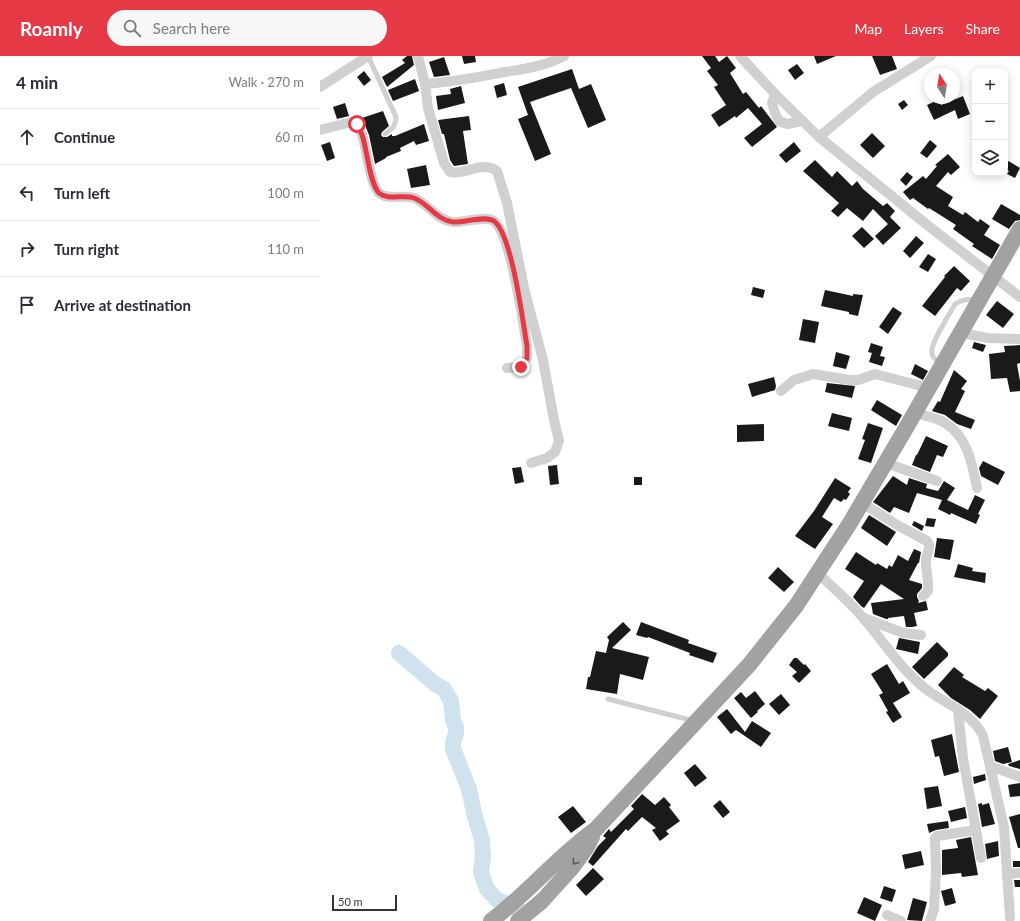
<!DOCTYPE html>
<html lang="en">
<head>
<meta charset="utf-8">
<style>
	body { margin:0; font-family:Lato,sans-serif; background:#f7f7f7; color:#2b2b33 }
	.controls { position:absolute; right:12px; top:12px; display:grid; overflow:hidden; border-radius:8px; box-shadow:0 2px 10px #0003 }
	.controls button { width:36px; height:36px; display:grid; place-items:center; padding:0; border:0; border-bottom:1px solid #e1e1e2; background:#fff; color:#2b2b33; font:20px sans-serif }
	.compass { position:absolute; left:604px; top:12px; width:36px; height:36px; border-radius:50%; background:#fff; box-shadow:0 2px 10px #0003; rotate:348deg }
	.scale { position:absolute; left:12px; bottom:10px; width:65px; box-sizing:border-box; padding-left:4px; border:2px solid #333; border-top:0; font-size:11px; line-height:14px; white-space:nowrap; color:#333; -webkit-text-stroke:3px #fff; paint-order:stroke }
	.stop { position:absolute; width:12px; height:12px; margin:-9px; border:3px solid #e63946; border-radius:50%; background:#fff }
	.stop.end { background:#e63946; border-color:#fff; box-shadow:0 1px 4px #0008 }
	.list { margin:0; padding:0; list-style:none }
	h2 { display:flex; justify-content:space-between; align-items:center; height:52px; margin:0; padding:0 16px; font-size:17px }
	h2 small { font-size:13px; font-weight:400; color:#7c7c81 }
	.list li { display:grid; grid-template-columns:26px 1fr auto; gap:12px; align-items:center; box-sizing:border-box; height:56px; padding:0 16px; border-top:1px solid #e1e1e2 }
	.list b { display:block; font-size:15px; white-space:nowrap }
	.list em { font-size:13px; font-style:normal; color:#7c7c81 }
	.icon { flex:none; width:22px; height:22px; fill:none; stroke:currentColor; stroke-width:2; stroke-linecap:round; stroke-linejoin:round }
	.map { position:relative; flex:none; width:700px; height:865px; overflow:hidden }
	header { display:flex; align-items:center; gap:24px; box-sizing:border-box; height:56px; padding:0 20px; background:#e63946; color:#fff }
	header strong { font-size:19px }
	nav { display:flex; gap:22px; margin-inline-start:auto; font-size:14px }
	.search { width:280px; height:36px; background:#f7f7f7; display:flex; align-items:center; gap:10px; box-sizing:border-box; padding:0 14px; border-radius:22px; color:#7c7c81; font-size:15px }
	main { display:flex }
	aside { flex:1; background:#fff }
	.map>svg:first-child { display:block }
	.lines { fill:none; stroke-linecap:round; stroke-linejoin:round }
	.river { stroke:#cfe2ee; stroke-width:16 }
	.building { fill:#1a1a1a }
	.service { stroke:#d0d0d0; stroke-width:5 }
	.minor { stroke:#d0d0d0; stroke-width:10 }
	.trunk { stroke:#a2a2a2; stroke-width:16 }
	.oneway { stroke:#5a5a5a }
	.route { stroke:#e63946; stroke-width:5 }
</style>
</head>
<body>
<header>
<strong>Roamly</strong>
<div class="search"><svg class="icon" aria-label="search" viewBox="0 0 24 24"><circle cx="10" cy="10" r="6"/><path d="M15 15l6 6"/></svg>Search here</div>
<nav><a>Map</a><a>Layers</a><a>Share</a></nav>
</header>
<main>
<aside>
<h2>4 min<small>Walk · 270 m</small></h2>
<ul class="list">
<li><svg class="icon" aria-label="ahead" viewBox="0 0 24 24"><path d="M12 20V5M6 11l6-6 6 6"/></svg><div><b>Continue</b></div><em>60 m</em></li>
<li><svg class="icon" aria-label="left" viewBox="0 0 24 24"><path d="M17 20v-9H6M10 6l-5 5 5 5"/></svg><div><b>Turn left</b></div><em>100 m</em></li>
<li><svg class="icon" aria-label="right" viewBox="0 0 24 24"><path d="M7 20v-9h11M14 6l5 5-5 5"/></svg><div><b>Turn right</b></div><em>110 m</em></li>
<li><svg class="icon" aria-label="arrive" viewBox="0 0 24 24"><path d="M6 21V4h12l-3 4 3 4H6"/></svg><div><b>Arrive at destination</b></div></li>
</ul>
</aside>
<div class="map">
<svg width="700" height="865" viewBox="0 0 700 865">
	<rect width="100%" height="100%" fill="#fff"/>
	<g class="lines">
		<path class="river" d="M79 597 115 628 124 633 131 645 133 664 136 671V678L133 686V693L149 733 154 757 162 784 163 800 161 816 167 833 176 843 198 853 200 856"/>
	</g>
	<g class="building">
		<path d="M87 0H92L94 9 67 31 62 21 85 7 82 4Z"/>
		<path d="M142 0H155L156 6 144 8Z"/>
		<path d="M382 0H395L399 6 407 0 416 12 410 17 423 38 426 36 439 52 441 50 457 71 432 91 424 82 442 68 428 52 416 62 415 60 399 71 391 59 406 49 394 31 398 29 387 15 391 12Z"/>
		<path d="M494 0H516L497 8Z"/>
		<path d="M552 0H572L577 13 560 19Z"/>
		<path d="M124 1 130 19 114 21 109 6Z"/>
		<path d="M477 8 484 17 475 24 468 14Z"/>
		<path d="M252 13 259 33 271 28 286 64 268 72 251 32 210 46 231 98 215 105 198 63 208 59 198 31Z"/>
		<path d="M44 15 51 24 44 30 37 21Z"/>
		<path d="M95 23 99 35 73 45 68 34Z"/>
		<path d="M184 27 187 39 177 42 174 30Z"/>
		<path d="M141 30 145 47 118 54 116 40 131 38 130 33Z"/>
		<path d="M643 40 650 58 638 63 635 54 614 64 607 49 618 44 621 49Z"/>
		<path d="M584 44 588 49 582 54 578 48Z"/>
		<path d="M25 47 29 60 17 63 13 51Z"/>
		<path d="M63 55 69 70 62 76 61 79 63 81H67L72 78V80H75L104 68 109 85 96 89 94 85 80 92 81 95 66 101V102L55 108 49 79 42 62Z"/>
		<path d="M149 60 151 74 143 75 148 108 134 110 130 104 124 78H122L118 64Z"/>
		<path d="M552 77 565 90 553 102 540 89Z"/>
		<path d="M610 84 617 90 607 102 600 97Z"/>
		<path d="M10 86 15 102 7 105 1 89Z"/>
		<path d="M474 86 481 95 466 107 459 99Z"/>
		<path d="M628 98 640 111 631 119 628 116 616 130 633 141 628 150 643 159 645 156 658 166 660 163 670 170 664 179 680 189 672 203 652 190 654 188 633 173 636 169 609 152 608 153 593 142 590 144 583 136 603 120 606 123 617 110 615 109Z"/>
		<path d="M685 103 700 112 695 122 687 118 689 115 685 113Z"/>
		<path d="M495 104 512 121 517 115 532 130 537 125 543 133 563 150 567 147 575 155 570 161 581 172 563 189 555 180 568 168 553 153 543 165 527 152 518 161 511 155 519 147 483 115Z"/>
		<path d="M106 109 110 129 91 132 87 113Z"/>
		<path d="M587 116 593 121 586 130 580 124Z"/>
		<path d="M681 148 700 159V164L695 165 689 173 672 163Z"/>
		<path d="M542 171 554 183 544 192 532 180Z"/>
		<path d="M596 180 604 187 590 202 583 195Z"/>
		<path d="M608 198 616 203 608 216 599 211Z"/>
		<path d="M634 210 650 225 641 235 637 232 615 260 602 250 625 221 624 220Z"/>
		<path d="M433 231 445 234 443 242 431 239Z"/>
		<path d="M505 234 533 240V238L543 239 538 260 529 258V256L501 250Z"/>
		<path d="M677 245 694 258 683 272 666 259Z"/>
		<path d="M573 251 582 257 568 278 559 271Z"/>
		<path d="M483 263 499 266 495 287 479 284Z"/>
		<path d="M654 286 666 289 663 296 652 292Z"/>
		<path d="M551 287 563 291 560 300 565 301 562 310 549 306 552 297 548 296Z"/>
		<path d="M700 289V307L697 308 700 325V335L690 336 687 322 671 323 669 298 685 296 684 290Z"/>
		<path d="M516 296 530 300 526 313 513 310Z"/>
		<path d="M595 308 608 315 603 324 591 318Z"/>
		<path d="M634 314 647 325 641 333 645 335 635 356 655 364 651 373 637 368 625 359 612 355 618 345 620 346Z"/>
		<path d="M454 321 456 330 455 334 432 341 428 328Z"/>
		<path d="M507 327 535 330 532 342 505 336Z"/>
		<path d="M557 344 582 359 576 370 551 354Z"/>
		<path d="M512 357 532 362 529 375 508 370Z"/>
		<path d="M548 367 563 372 551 407 538 403 545 384 542 383Z"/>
		<path d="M444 368V385L417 386V369Z"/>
		<path d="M606 380 628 390 623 401 617 399 610 416 592 409 596 399H597Z"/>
		<path d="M663 405 685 416 678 429 661 420 659 412Z"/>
		<path d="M237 409 239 428 230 429 228 410Z"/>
		<path d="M201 411 204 426 195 428 192 412Z"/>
		<path d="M573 420 587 429 589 422 607 428 606 432 618 435 624 425 635 432 627 444 648 454 655 439 665 444 658 458 660 459 656 468 631 457 630 459 618 453 622 444 597 437 589 457 574 451 570 457 553 446Z"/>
		<rect x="314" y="421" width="8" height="8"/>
		<path d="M515 422 531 432 528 436 530 438 526 444 524 443 521 446 514 442 502 461 513 468 495 493 475 480 494 455Z"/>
		<path d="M549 459 576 476 567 490 541 472Z"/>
		<path d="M607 462 616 463 614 471 605 470Z"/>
		<path d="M594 465 604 470 602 475 592 469Z"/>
		<path d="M617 482 634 484 630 504 614 501Z"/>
		<path d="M594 493 601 496 599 507H598L589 524 602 528V532L597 538V541L599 545 598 547 606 545 608 554 594 557 597 570 592 571H586L584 560 568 562V563H566L553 558 551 547 584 543 561 528 544 552 541 550 533 541 544 525 525 513 536 496 556 509 557 507 567 513 569 509 572 511 578 499 588 505Z"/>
		<path d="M638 508 653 512 652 515 666 517 665 527 634 521Z"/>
		<path d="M458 511 474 526 464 536 448 522Z"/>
		<path d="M303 566 311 574 292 592 329 601 323 624 300 618 297 638 266 633 268 621H270L276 595 286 597 289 584 287 581Z"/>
		<path d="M321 566 369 584 368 587 397 597 393 607 369 599 370 597 328 581 327 582 316 579Z"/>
		<path d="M579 582 600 586 598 598 576 593Z"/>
		<path d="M617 586 628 597V600L604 623 592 611Z"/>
		<path d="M474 602H477L484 609 485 608 491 615 479 627 472 620 477 616 469 609Z"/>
		<path d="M567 608 579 628 583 625 590 637 573 647 582 661 573 667 566 656 568 655 559 639 563 637 551 618Z"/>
		<path d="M634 611 644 619 642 621 665 635 668 632 678 640 660 663 650 654 631 642 618 629Z"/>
		<path d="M435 635 445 648 437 655 438 656 431 662 414 642 421 636 426 642Z"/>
		<path d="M461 638 470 649 459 659 449 648Z"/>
		<path d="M407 653 425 676 432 665 451 677 441 691 416 674 411 678 397 661Z"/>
		<path d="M632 678 639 716 624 720 619 700 615 701 611 684Z"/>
		<path d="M688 691 692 706 683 708 675 705 673 695Z"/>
		<path d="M700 704V713L689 710 688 708Z"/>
		<path d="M375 708 387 722 375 731 364 717Z"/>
		<path d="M665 718 666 724 654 728 653 721Z"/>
		<path d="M700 727V740L690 741 688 729Z"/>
		<path d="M618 730 622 750 607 753 604 732Z"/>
		<path d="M322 738 335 749 344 741 351 749 349 751 360 765 346 775 349 778 340 785 332 774 336 772 322 761 308 775 306 773 273 810 268 806 278 790 286 782 283 780 289 773 291 776 314 753 311 750Z"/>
		<path d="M400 744 410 756 403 762 393 750Z"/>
		<path d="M662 747V749L669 747 675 768 662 771 658 748Z"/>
		<path d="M253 750 266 766 251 777 238 761Z"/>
		<path d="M645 751 647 762 631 766 628 755Z"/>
		<path d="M700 758V792H698L689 761Z"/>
		<path d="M628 765 629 772 616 774 609 777 607 768Z"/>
		<path d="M651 781 658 819 642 821 641 817 622 819V794L638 792 636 784Z"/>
		<path d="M678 785 679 800 667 803 665 788Z"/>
		<path d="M601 795 604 809 585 813 582 799Z"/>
		<rect x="693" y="805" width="7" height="6"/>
		<path d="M273 812 284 823 266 840 256 829Z"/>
		<path d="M694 824H700V831H695Z"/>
		<path d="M564 830 576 834 572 846 560 842Z"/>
		<path d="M632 832 636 847 625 850 621 835Z"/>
		<path d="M544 841 562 849 555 865 537 857Z"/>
		<path d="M593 842 607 846 602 865 587 864Z"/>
	</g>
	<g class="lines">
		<g class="service">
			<path d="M48 0 76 61C76 70 72 73 65 78"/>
			<path d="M620 307C617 305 612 302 612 297 610 287 630 258 635 248 643 243 649 243 657 244"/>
			<path d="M288 643 374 665"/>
		</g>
		<g class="minor">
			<path d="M98 0 105 28 108 52 124 107 130 116C145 120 161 104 177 115L187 147 204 232 223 304 234 364 239 385 235 396 227 402 211 407"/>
			<path d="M420 0 455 38 499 81 606 168 700 241"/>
			<path d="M105 28C132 26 158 21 185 16 205 13 225 10 244 0"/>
			<path d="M0 31 48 0"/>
			<path d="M455 38 452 47 455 57 459 65 467 68 483 65"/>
			<path d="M0 74 32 66 37 68C39 73 42 77 43 82 47 95 50 128 59 137 68 145 84 138 94 142 108 147 116 164 133 166 144 167 165 159 174 165 191 178 203 267 207 290V302L201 311 187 312"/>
			<path d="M499 81 553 36 611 0"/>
			<path d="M641 277 668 282 700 283"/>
			<path d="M461 335 474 324 493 318 530 324H538L555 318 609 332"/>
			<path d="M595 357C604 360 617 361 625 367 648 381 652 408 657 432"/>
			<path d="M566 407 617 425"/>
			<path d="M542 447 577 469 607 485C612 491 607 496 606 503 605 513 609 522 608 532V535L603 540"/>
			<path d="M498 517C513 532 530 546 544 563 566 588 582 616 610 636 627 648 654 659 663 680L684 771 690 862"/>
			<path d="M544 562 583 577 601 579"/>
			<path d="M638 654 643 702 661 802"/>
			<path d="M670 710 700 721"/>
			<path d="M687 818 700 817"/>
			<path d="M567 859 581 865"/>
			<path d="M610 865 614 853 616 815 615 782 617 780 656 774"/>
		</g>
		<g class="trunk">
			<path d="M171 865C208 837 238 800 276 773L429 609 476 550 530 467 586 372 700 173"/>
			<path d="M198 865 222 845 251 813 267 791 272 781"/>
		</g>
	</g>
	<defs><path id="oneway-chevron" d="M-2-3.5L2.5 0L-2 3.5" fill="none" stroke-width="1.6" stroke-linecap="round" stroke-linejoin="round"/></defs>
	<use class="oneway" href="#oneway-chevron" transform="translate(255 806) rotate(127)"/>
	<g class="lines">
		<path class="route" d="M37 68C39 73 42 77 43 82 47 95 50 128 59 137 68 145 84 138 94 142 108 147 116 164 133 166 144 167 165 159 174 165 192 178 203 267 207 290V302L201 311"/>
	</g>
</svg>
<div class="controls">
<button>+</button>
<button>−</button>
<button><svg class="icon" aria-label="layers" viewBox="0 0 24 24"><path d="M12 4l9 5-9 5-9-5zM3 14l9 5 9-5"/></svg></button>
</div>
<svg class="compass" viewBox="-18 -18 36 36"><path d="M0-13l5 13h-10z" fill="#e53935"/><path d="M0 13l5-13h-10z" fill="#7c7c81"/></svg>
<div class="scale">50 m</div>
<div class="stop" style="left:37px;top:68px"></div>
<div class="stop end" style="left:201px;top:311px"></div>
</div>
</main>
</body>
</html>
